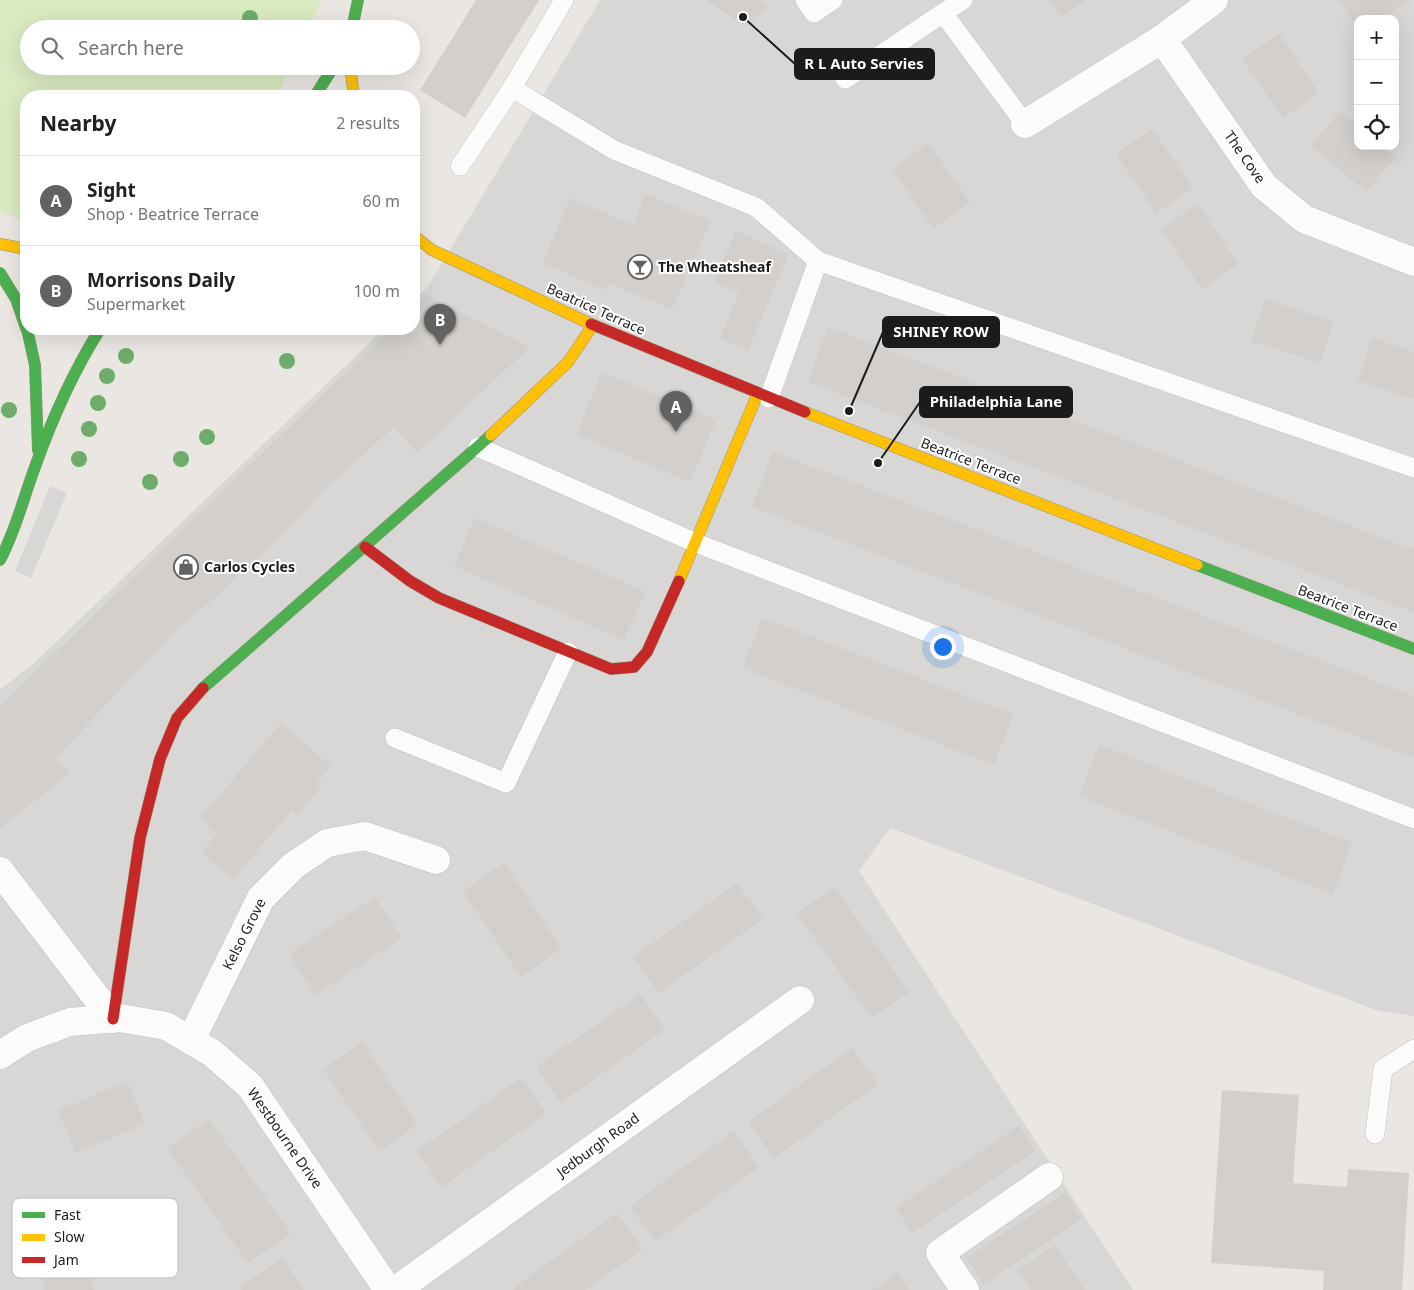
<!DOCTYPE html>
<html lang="en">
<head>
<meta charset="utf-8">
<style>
	body { margin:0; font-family:"Noto Sans",sans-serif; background:#f6f6f6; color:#202124 }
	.controls { position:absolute; right:15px; top:15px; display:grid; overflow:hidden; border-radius:10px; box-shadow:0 5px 20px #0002 }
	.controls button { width:45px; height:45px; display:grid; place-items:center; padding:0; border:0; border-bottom:1px solid #e0e0e0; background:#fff; color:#202124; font:25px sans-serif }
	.you { position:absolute; left:942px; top:646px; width:18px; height:18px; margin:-12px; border:4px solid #fff; border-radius:50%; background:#1a73e8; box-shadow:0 0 0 8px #1a73e833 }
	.badge { display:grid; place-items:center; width:32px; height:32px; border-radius:50%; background:#636261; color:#fff; font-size:16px; font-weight:700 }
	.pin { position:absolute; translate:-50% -41px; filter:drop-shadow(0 1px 2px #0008) }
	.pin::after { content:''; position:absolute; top:26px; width:18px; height:15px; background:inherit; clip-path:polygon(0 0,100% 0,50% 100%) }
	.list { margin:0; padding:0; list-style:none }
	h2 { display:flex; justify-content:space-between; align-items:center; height:65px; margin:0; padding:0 20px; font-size:21px }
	h2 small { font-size:16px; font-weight:400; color:#757577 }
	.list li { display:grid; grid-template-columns:32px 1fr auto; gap:15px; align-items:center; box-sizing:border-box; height:90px; padding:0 20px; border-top:1px solid #e0e0e0 }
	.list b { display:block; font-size:19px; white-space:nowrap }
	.list p { margin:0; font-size:16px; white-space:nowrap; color:#757577 }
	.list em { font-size:16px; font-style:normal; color:#757577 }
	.icon { flex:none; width:28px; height:28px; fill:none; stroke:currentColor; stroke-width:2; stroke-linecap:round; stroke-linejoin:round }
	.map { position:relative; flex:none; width:1414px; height:1290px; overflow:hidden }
	.search { position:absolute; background:#fff; box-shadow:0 5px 20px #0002; left:20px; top:20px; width:400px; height:55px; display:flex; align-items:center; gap:12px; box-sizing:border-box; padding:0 18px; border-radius:28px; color:#757577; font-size:19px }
	.panel { position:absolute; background:#fff; box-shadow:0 5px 20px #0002; left:20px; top:90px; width:400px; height:245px; border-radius:20px }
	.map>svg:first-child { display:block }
	.residential { fill:#d9d7d5; fill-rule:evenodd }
	.grass { fill:#d9e9c0 }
	.parking { fill:#d8d7d5 }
	.building { fill:#d2cfcc }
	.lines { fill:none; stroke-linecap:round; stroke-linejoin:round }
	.lane-casing { stroke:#c2c1bf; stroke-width:20 }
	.street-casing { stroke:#c2c1bf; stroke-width:29 }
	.fast-casing { stroke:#94937b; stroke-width:12 }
	.slow-casing { stroke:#94937b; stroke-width:12 }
	.jam-casing { stroke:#94937b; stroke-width:12 }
	.lane { stroke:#fcfbfb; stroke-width:19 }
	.street { stroke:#fcfbfb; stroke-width:28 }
	.fast { stroke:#4caf50; stroke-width:11 }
	.slow { stroke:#ffc107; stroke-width:11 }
	.jam { stroke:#c62828; stroke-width:11 }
	.tree { fill:#6dac6b }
	.labels { text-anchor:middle; stroke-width:4; stroke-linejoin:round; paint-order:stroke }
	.street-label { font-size:14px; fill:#1b1b1b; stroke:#fff }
	.poi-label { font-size:14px; font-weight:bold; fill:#1b1b1b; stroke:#fff; text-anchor:start }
	.key { fill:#fff; stroke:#bbb; stroke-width:1 }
	.key-label { font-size:14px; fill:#1b1b1b }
	.leader { fill:none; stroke:#1b1b1b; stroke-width:2 }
	.callout-dot { fill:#1b1b1b; stroke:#fff; stroke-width:2 }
	.callout { fill:#1b1b1b; stroke:#1b1b1b; stroke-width:2 }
	.callout-label { font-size:15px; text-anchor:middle; font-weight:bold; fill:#fff }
</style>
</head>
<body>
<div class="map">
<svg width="1414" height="1290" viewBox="0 0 1414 1290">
	<rect width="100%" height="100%" fill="#eae7e3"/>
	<path class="residential" d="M600 0H1414V1016L1379 1011 890 828 859 871 1133 1290H0V690L35 662 384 329H414V300L427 288ZM1358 19H1395V146H1358Z"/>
	<path class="grass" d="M0 0H322L308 29H29V66H291L277 96H26V221L0 212Z"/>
	<g class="parking">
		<path d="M50 486 67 493 31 578 15 571Z"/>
		<path d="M381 601 591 690 533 838 332 752 281 694Z"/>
	</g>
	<g class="building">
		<path d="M476 0H539L465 118 420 90Z"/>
		<path d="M705 0H763L768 8 744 25Z"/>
		<path d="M1049 0H1086L1061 17Z"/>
		<path d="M1339 0H1411L1383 19H1358V28Z"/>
		<path d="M1279 34 1319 93 1283 118 1242 59Z"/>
		<path d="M1340 111 1358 127V146H1381L1395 158 1366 192 1311 145Z"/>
		<path d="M1152 129 1193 188 1156 213 1116 154Z"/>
		<path d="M929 143 970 203 933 228 893 168Z"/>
		<path d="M645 194 710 221 672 309 608 283 605 290 543 263 570 198 633 225Z"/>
		<path d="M1198 204 1238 264 1202 289 1161 229Z"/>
		<path d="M736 231 789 254 748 350 720 338 739 293 714 282Z"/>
		<path d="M426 295 530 347 417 453 394 427 328 486 281 535 210 602 182 624 56 758 70 773 0 828V706L391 329H414V307Z"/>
		<path d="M1265 299 1334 322 1320 363 1251 341Z"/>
		<path d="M828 327 1414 550V612L808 382Z"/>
		<path d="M1372 338 1414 352V399L1358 381Z"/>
		<path d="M602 372 716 420 690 482 577 434Z"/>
		<path d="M773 452 1414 696V758L752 507Z"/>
		<path d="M475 518 645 592 624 640 454 566Z"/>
		<path d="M762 618 1013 714 994 765 743 668Z"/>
		<path d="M281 723 331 766 317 783 321 786 298 815 292 810 233 879 201 852 217 834 200 818Z"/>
		<path d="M1099 745 1352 843 1333 894 1079 796Z"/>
		<path d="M504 863 561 949 521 977 463 891Z"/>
		<path d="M737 883 763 919 659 993 633 957Z"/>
		<path d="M834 887 909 992 872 1018 797 913Z"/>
		<path d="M375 897 402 938 316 995 289 954Z"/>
		<path d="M640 994 665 1029 561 1103 536 1067Z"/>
		<path d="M362 1042 417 1125 379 1151 323 1069Z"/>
		<path d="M852 1048 878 1084 774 1158 748 1122Z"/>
		<path d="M521 1078 546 1113 442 1187 417 1151Z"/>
		<path d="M127 1081 145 1124 76 1153 58 1111Z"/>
		<path d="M1222 1090 1299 1095 1293 1183 1347 1187 1348 1169 1409 1173 1402 1290H1323L1324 1271 1211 1263Z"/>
		<path d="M209 1119 291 1233 248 1263 167 1148Z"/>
		<path d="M1019 1126 1035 1151 912 1233 896 1208Z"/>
		<path d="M734 1131 759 1167 655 1241 630 1206Z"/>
		<path d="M1065 1193 1082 1219 983 1284 966 1258Z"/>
		<path d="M66 1199 76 1230 94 1290H45L22 1212Z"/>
		<path d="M617 1213 643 1249 585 1290H515L514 1288Z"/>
		<path d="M1055 1245 1074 1274 1085 1290H1031L1018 1270Z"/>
		<path d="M282 1258 304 1290H242L240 1287Z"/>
		<path d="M898 1273 909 1290H872Z"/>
	</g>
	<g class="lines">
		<defs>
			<g id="lane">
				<path d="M564 0 512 88 614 150 756 207 818 261 769 398"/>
				<path d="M805 0 814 13 833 0"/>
				<path d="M943 13 963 0"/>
				<path d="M845 79 943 13 1025 124"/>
				<path d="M460 166 512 88"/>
				<path d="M818 261 1414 468"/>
				<path d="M478 447 696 543 1414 819"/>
				<path d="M395 738 506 783 568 652"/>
				<path d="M1375 1134 1383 1069 1414 1049"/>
			</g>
			<g id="street">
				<path d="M1214 0 1162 39 1264 186 1304 219 1414 262"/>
				<path d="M1025 124 1162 39"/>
				<path d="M0 871 113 1019"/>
				<path d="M191 1040 261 898 293 866 327 843 365 836 436 860"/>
				<path d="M0 1055 27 1038 70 1022 120 1018 166 1026 212 1053 250 1086 388 1290"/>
				<path d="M396 1290 800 1000"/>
				<path d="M965 1290 940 1253 1049 1177"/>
			</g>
			<g id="fast">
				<path d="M352 29 358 0"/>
				<path d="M315 96 334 66"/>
				<path d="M0 273 16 299 26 328"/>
				<path d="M27 329 35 365 38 450"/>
				<path d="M0 560C16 530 23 499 35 467 52 419 73 372 100 329"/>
				<path d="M1197 565 1414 649"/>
				<path d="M203 688 491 435"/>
			</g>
			<g id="slow">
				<path d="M350 66 354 96"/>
				<path d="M414 236 432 250 591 324"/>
				<path d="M0 244 26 249"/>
				<path d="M805 412 1197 565"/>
				<path d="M491 435 568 362 593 325"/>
				<path d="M679 581 758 393"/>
			</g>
			<g id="jam">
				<path d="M591 324 805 412"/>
				<path d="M365 547 410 581 439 598 611 669 634 667 647 652 679 581"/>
				<path d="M113 1019 140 838 160 759 177 718 203 688"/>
			</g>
		</defs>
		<use href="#lane" class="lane-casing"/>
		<use href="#street" class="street-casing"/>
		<use href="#fast" class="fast-casing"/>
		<use href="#slow" class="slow-casing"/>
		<use href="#jam" class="jam-casing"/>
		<use href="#lane" class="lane"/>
		<use href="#street" class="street"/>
		<use href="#fast" class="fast"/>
		<use href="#slow" class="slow"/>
		<use href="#jam" class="jam"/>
	</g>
	<g class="tree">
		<circle cx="250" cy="18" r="8"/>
		<circle cx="126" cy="356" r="8"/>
		<circle cx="287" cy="361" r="8"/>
		<circle cx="107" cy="376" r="8"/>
		<circle cx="98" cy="403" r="8"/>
		<circle cx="9" cy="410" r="8"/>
		<circle cx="89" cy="429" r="8"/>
		<circle cx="207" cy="437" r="8"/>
		<circle cx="79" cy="459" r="8"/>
		<circle cx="181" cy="459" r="8"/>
		<circle cx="150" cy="482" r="8"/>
	</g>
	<defs>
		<symbol id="bar-ring" viewBox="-11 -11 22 22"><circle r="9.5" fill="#fff" stroke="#636261" stroke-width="1.5"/><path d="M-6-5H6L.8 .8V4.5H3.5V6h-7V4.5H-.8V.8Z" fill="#636261"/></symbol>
		<symbol id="shop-ring" viewBox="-11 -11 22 22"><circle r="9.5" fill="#fff" stroke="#636261" stroke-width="1.5"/><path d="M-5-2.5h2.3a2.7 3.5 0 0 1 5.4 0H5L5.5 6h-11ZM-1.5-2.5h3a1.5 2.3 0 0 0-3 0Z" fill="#636261"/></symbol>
	</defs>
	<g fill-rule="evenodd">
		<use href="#bar-ring" x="626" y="253" width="28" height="28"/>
		<use href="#shop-ring" x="172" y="553" width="28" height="28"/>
	</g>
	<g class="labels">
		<g class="street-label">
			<text transform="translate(1245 157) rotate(55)" y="5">The Cove</text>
			<text transform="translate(596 309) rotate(24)" y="5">Beatrice Terrace</text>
			<text transform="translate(971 461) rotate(21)" y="5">Beatrice Terrace</text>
			<text transform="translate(1348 608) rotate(21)" y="5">Beatrice Terrace</text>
			<text transform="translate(244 934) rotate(-63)" y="5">Kelso Grove</text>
			<text transform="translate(285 1138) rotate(55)" y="5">Westbourne Drive</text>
			<text transform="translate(598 1145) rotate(-36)" y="5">Jedburgh Road</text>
		</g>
		<g class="poi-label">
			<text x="658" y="272">The Wheatsheaf</text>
			<text x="204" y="572">Carlos Cycles</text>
		</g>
	</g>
	<rect x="12" y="1198" width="166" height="80" rx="8" class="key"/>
	<rect x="22" y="1212" width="23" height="6" fill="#4caf50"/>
	<rect x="22" y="1234" width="23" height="7" fill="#ffc107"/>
	<rect x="22" y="1257" width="23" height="6" fill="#c62828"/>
	<g class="key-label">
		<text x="54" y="1220">Fast</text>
		<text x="54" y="1242">Slow</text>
		<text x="54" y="1265">Jam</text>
	</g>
	<path class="leader" d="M743 17L795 64M849 411L883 332M878 463L920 402"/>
	<g class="callout-dot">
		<circle cx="743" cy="17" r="5"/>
		<circle cx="849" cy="411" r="5"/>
		<circle cx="878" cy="463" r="5"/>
	</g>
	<g class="callout">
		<rect x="795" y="49" width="139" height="30" rx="5"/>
		<rect x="883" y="317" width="116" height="30" rx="5"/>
		<rect x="920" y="387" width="152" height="30" rx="5"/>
	</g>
	<g class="callout-label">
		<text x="864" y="69">R L Auto Servies</text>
		<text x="941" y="337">SHINEY ROW</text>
		<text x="996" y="407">Philadelphia Lane</text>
	</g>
</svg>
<div class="controls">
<button>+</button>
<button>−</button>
<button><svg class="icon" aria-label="locate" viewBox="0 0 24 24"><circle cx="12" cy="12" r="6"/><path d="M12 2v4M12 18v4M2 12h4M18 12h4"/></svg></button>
</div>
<div class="you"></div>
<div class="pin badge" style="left:676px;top:432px">A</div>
<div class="pin badge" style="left:440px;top:345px">B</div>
<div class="search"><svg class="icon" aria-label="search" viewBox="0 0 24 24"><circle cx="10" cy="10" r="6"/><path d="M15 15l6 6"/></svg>Search here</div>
<section class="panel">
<h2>Nearby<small>2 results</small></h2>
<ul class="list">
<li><span class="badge">A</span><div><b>Sight</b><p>Shop · Beatrice Terrace</p></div><em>60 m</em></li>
<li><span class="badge">B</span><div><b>Morrisons Daily</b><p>Supermarket</p></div><em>100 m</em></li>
</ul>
</section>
</div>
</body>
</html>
